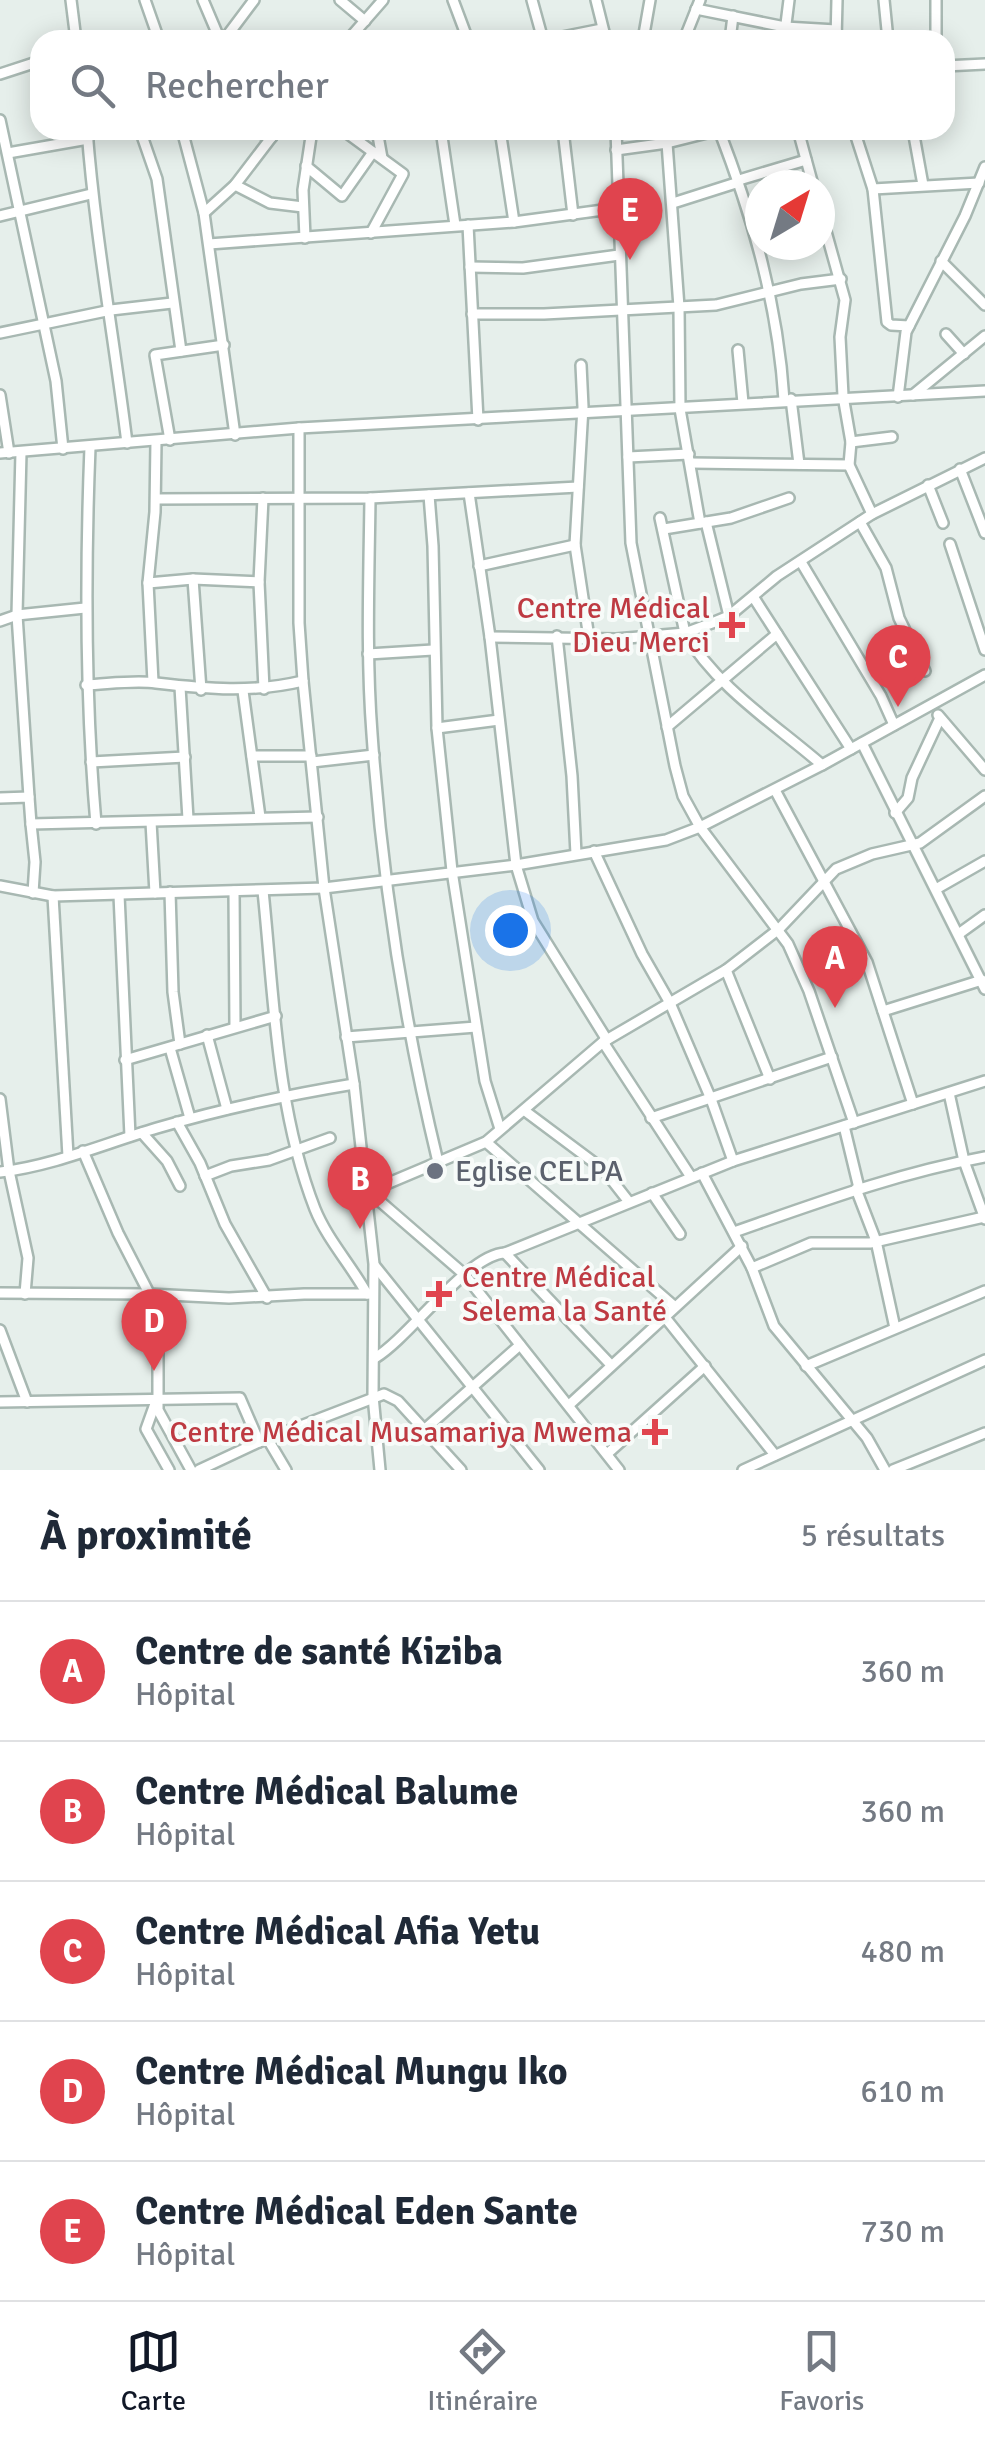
<!DOCTYPE html>
<html lang="fr">
<head>
<meta charset="utf-8">
<style>
	body { margin:0; font-family:Signika,sans-serif; background:#f2f2f3; color:#1f2937 }
	.compass { position:absolute; left:745px; top:170px; width:90px; height:90px; border-radius:50%; background:#fff; box-shadow:0 5px 25px #0003; rotate:38deg }
	.you { position:absolute; left:510px; top:930px; width:35px; height:35px; margin:-25px; border:8px solid #fff; border-radius:50%; background:#1a73e8; box-shadow:0 0 0 15px #1a73e833 }
	.badge { display:grid; place-items:center; width:65px; height:65px; border-radius:50%; background:#111827; color:#fff; font-size:32px; font-weight:700 }
	.pin { position:absolute; translate:-50% -82px; filter:drop-shadow(0 2px 5px #0008) }
	.pin::after { content:''; position:absolute; top:52px; width:35px; height:30px; background:inherit; clip-path:polygon(0 0,100% 0,50% 100%) }
	.list { margin:0; padding:0; list-style:none }
	h2 { display:flex; justify-content:space-between; align-items:center; height:130px; margin:0; padding:0 40px; font-size:42px }
	h2 small { font-size:32px; font-weight:400; color:#747a83 }
	.list li { display:grid; grid-template-columns:65px 1fr auto; gap:30px; align-items:center; box-sizing:border-box; height:140px; padding:0 40px; border-top:2px solid #e0e1e3 }
	.list b { display:block; font-size:38px; white-space:nowrap }
	.list p { margin:0; font-size:32px; white-space:nowrap; color:#747a83 }
	.list em { font-size:32px; font-style:normal; color:#747a83 }
	.icon { flex:none; width:55px; height:55px; fill:none; stroke:currentColor; stroke-width:2; stroke-linecap:round; stroke-linejoin:round }
	.map { position:relative; flex:none; width:985px; height:1470px; overflow:hidden }
	.search { position:absolute; background:#fff; box-shadow:0 5px 25px #0003; left:30px; right:30px; top:30px; height:110px; display:flex; align-items:center; gap:25px; box-sizing:border-box; padding:0 35px; border-radius:30px; color:#747a83; font-size:38px }
	.sheet { height:830px; background:#fff }
	nav { display:flex; justify-content:space-around; align-items:center; box-sizing:border-box; height:140px; border-top:2px solid #e0e1e3; background:#fff; font-size:28px; color:#747a83 }
	nav a { display:grid; justify-items:center; gap:5px }
	nav .on { color:#111827 }
	.map>svg:first-child { display:block }
	.lines { fill:none; stroke-linecap:round; stroke-linejoin:round }
	.minor-casing { stroke:#a8b8b2; stroke-width:14 }
	.minor { stroke:#fff; stroke-width:9 }
	.health-dot { fill:#e0444e; stroke:#f7fbf9; stroke-width:4 }
	.worship-dot { fill:#6b7280; stroke:#f7fbf9; stroke-width:4 }
	.labels { text-anchor:middle; stroke-width:8; stroke-linejoin:round; paint-order:stroke }
	.health-label { font-size:30px; fill:#be3a42; stroke:#f7fbf9; text-anchor:end }
	.worship-label { font-size:30px; fill:#5b616d; stroke:#f7fbf9; text-anchor:start }
</style>
</head>
<body>
<div class="map">
<svg width="985" height="1470" viewBox="0 0 985 1470">
	<rect width="100%" height="100%" fill="#e6efeb"/>
	<g class="lines">
		<defs>
			<g id="minor">
				<path d="M71 0 76 40"/>
				<path d="M145 0 159 40"/>
				<path d="M203 0 220 40"/>
				<path d="M340 0 365 21"/>
				<path d="M453 0 468 40"/>
				<path d="M532 0 543 40"/>
				<path d="M596 0 606 40"/>
				<path d="M884 0 888 40"/>
				<path d="M696 9 785 27 836 30"/>
				<path d="M224 40 254 0"/>
				<path d="M348 40 383 0"/>
				<path d="M547 40 602 29"/>
				<path d="M643 40 650 0"/>
				<path d="M684 40 700 0"/>
				<path d="M730 40 733 16"/>
				<path d="M784 40 789 0"/>
				<path d="M836 40 837 0"/>
				<path d="M936 40V0"/>
				<path d="M945 66 985 64"/>
				<path d="M0 74 40 61"/>
				<path d="M945 85 948 101"/>
				<path d="M0 120 56 381 63 449"/>
				<path d="M87 130C95 235 114 338 127 443"/>
				<path d="M140 130 157 179 181 351"/>
				<path d="M182 130 204 213 235 435"/>
				<path d="M250 130 272 137"/>
				<path d="M343 130 403 174 371 233"/>
				<path d="M377 130 382 158"/>
				<path d="M441 130 455 225"/>
				<path d="M500 130 514 222"/>
				<path d="M563 130 573 215"/>
				<path d="M616 130 631 543 675 766 683 796 700 827 788 944 809 991 854 1123"/>
				<path d="M798 130 813 185"/>
				<path d="M854 130 873 189 887 322 891 325 909 326"/>
				<path d="M913 130 923 185"/>
				<path d="M667 143 679 307 680 409 700 523"/>
				<path d="M616 150 667 143 719 130C753 218 778 305 784 400"/>
				<path d="M8 153 88 139"/>
				<path d="M306 166 342 196 373 152"/>
				<path d="M739 180 806 160"/>
				<path d="M235 185 270 203 303 207"/>
				<path d="M873 189 979 183"/>
				<path d="M673 203 739 182"/>
				<path d="M820 210 845 300 840 337 843 396 851 442 849 465 872 514"/>
				<path d="M204 213 235 185 277 130"/>
				<path d="M0 216 91 194"/>
				<path d="M468 225 478 420"/>
				<path d="M305 238 303 190 312 130"/>
				<path d="M209 244 514 222 618 208"/>
				<path d="M941 261 985 305"/>
				<path d="M470 267 523 268 619 255"/>
				<path d="M472 314H544L716 305 801 284 841 279"/>
				<path d="M0 333 111 310 172 303"/>
				<path d="M946 334 964 354"/>
				<path d="M738 350 743 403"/>
				<path d="M581 365 583 407 575 545 589 638"/>
				<path d="M0 395 9 453"/>
				<path d="M913 395 985 336"/>
				<path d="M898 397 906 332 965 216 985 167"/>
				<path d="M791 399 799 464"/>
				<path d="M299 428V623L303 681 324 888 354 1084 374 1264 373 1396 380 1470"/>
				<path d="M170 440 155 355 224 345"/>
				<path d="M851 442 892 437"/>
				<path d="M90 447C85 574 85 698 96 824"/>
				<path d="M21 452 17 615 29 797"/>
				<path d="M0 453 299 428 985 391"/>
				<path d="M628 457 689 454"/>
				<path d="M691 463 849 465"/>
				<path d="M960 469 985 533"/>
				<path d="M928 485 943 523"/>
				<path d="M469 493 490 637 516 865 533 921 607 1040"/>
				<path d="M429 495 433 546 437 728 452 871 485 1081 500 1129"/>
				<path d="M263 498 259 582 264 689"/>
				<path d="M370 498C369 577 366 656 372 734 382 877 404 1022 438 1162"/>
				<path d="M156 499 370 498 578 487"/>
				<path d="M660 518 685 633C716 687 776 725 822 765"/>
				<path d="M706 522 729 616"/>
				<path d="M860 522 886 568 899 618 925 671"/>
				<path d="M664 529 731 518 789 498"/>
				<path d="M950 544 985 650"/>
				<path d="M801 562 881 696 894 725"/>
				<path d="M479 566 575 545"/>
				<path d="M193 579 201 690"/>
				<path d="M148 583 193 579 259 582"/>
				<path d="M754 598 851 749"/>
				<path d="M0 621 17 615 85 608"/>
				<path d="M557 636 572 776 576 854"/>
				<path d="M490 637 616 639 685 633 712 623 729 616 777 576 872 514 985 458"/>
				<path d="M368 654 433 650"/>
				<path d="M153 682 148 583 155 512 156 441"/>
				<path d="M86 685C109 684 134 680 156 683 208 689 252 693 303 681"/>
				<path d="M180 687 188 819"/>
				<path d="M243 691 260 817"/>
				<path d="M938 715 985 770"/>
				<path d="M667 727 777 634"/>
				<path d="M437 728 499 720"/>
				<path d="M862 743 985 989"/>
				<path d="M252 756H311"/>
				<path d="M91 762 185 757"/>
				<path d="M312 762 374 755"/>
				<path d="M775 790 867 962 913 1104"/>
				<path d="M0 798 29 797 31 824 318 817"/>
				<path d="M895 813 908 798 912 778 940 718"/>
				<path d="M151 822 155 893"/>
				<path d="M31 824 35 862 33 893"/>
				<path d="M594 851 642 954 670 1003 711 1099 733 1161"/>
				<path d="M0 886 53 896 324 888 516 865 666 840 700 827 822 765 985 675"/>
				<path d="M936 889 985 861"/>
				<path d="M234 891 235 1026"/>
				<path d="M263 891C274 996 276 1109 315 1209 327 1239 351 1265 367 1294"/>
				<path d="M170 892 173 992 180 1044"/>
				<path d="M119 895 130 1136"/>
				<path d="M53 896 68 1156"/>
				<path d="M960 933 985 915"/>
				<path d="M726 970 770 1079"/>
				<path d="M883 1011 982 980"/>
				<path d="M207 1035 227 1109"/>
				<path d="M346 1037 476 1027"/>
				<path d="M603 1042 691 1177"/>
				<path d="M170 1048 190 1118"/>
				<path d="M125 1060 276 1016"/>
				<path d="M949 1093 964 1161 985 1219"/>
				<path d="M0 1099 9 1171 28 1258 25 1294"/>
				<path d="M525 1111 604 1170 629 1202"/>
				<path d="M651 1118 832 1057"/>
				<path d="M177 1122 200 1163 225 1224 267 1298"/>
				<path d="M844 1126 859 1188"/>
				<path d="M142 1133 167 1161 180 1186"/>
				<path d="M486 1142 675 1307"/>
				<path d="M83 1151 118 1233 152 1299 158 1344V1410L191 1470"/>
				<path d="M0 1172C53 1166 106 1143 157 1128 222 1109 287 1095 354 1084"/>
				<path d="M702 1173 752 1268 774 1326 867 1438 885 1470"/>
				<path d="M205 1176 231 1166 269 1160 330 1138"/>
				<path d="M856 1189 876 1241 895 1328"/>
				<path d="M368 1191 465 1275 619 1470"/>
				<path d="M365 1193 486 1142 603 1042 726 970 779 929 836 869 872 854 920 843 985 796"/>
				<path d="M652 1193 680 1234"/>
				<path d="M734 1232C817 1203 898 1173 985 1157"/>
				<path d="M505 1253 611 1365"/>
				<path d="M375 1266 539 1470"/>
				<path d="M752 1268 811 1243H870L984 1217"/>
				<path d="M0 1293 149 1294 229 1298 304 1294H372"/>
				<path d="M664 1316 775 1455"/>
				<path d="M0 1330 27 1402"/>
				<path d="M375 1358C410 1337 468 1254 505 1253L733 1161 985 1081"/>
				<path d="M806 1366 985 1291"/>
				<path d="M156 1401 146 1429 169 1470"/>
				<path d="M0 1402 240 1398 259 1442"/>
				<path d="M569 1405 742 1246"/>
				<path d="M425 1429 520 1345"/>
				<path d="M267 1438 286 1470"/>
				<path d="M607 1454 705 1366"/>
				<path d="M199 1470 259 1442 384 1394 398 1401 461 1470"/>
				<path d="M743 1470 985 1360"/>
				<path d="M893 1470 985 1433"/>
			</g>
		</defs>
		<use href="#minor" class="minor-casing"/>
		<use href="#minor" class="minor"/>
	</g>
	<g class="health-dot">
		<path d="M727 610h10v10h10v10h-10v10h-10v-10h-10v-10h10z"/>
		<path d="M434 1279h10v10h10v10h-10v10h-10v-10h-10v-10h10z"/>
		<path d="M650 1417h10v10h10v10h-10v10h-10v-10h-10v-10h10z"/>
	</g>
	<circle class="worship-dot" cx="435" cy="1171" r="10"/>
	<g class="labels">
		<g class="health-label">
			<text x="710" y="618">Centre Médical<tspan x="710" dy="34">Dieu Merci</tspan></text>
			<text x="462" y="1287" text-anchor="start">Centre Médical<tspan x="462" dy="34">Selema la Santé</tspan></text>
			<text x="632" y="1442">Centre Médical Musamariya Mwema</text>
		</g>
		<g class="worship-label">
			<text x="455" y="1181">Eglise CELPA</text>
		</g>
	</g>
</svg>
<svg class="compass" viewBox="-18 -18 36 36"><path d="M0-13l5 13h-10z" fill="#e53935"/><path d="M0 13l5-13h-10z" fill="#747a83"/></svg>
<div class="you"></div>
<div class="pin badge" style="left:835px;top:1008px;background:#e0444e">A</div>
<div class="pin badge" style="left:360px;top:1229px;background:#e0444e">B</div>
<div class="pin badge" style="left:898px;top:707px;background:#e0444e">C</div>
<div class="pin badge" style="left:154px;top:1371px;background:#e0444e">D</div>
<div class="pin badge" style="left:630px;top:260px;background:#e0444e">E</div>
<div class="search"><svg class="icon" aria-label="search" viewBox="0 0 24 24"><circle cx="10" cy="10" r="6"/><path d="M15 15l6 6"/></svg>Rechercher</div>
</div>
<section class="sheet">
<h2>À proximité<small>5 résultats</small></h2>
<ul class="list">
<li><span class="badge" style="background:#e0444e">A</span><div><b>Centre de santé Kiziba</b><p>Hôpital</p></div><em>360 m</em></li>
<li><span class="badge" style="background:#e0444e">B</span><div><b>Centre Médical Balume</b><p>Hôpital</p></div><em>360 m</em></li>
<li><span class="badge" style="background:#e0444e">C</span><div><b>Centre Médical Afia Yetu</b><p>Hôpital</p></div><em>480 m</em></li>
<li><span class="badge" style="background:#e0444e">D</span><div><b>Centre Médical Mungu Iko</b><p>Hôpital</p></div><em>610 m</em></li>
<li><span class="badge" style="background:#e0444e">E</span><div><b>Centre Médical Eden Sante</b><p>Hôpital</p></div><em>730 m</em></li>
</ul>
</section>
<nav>
<a class="on"><svg class="icon" aria-label="map" viewBox="0 0 24 24"><path d="M3 6l6-2 6 2 6-2v14l-6 2-6-2-6 2zM9 4v14M15 6v14"/></svg>Carte</a>
<a><svg class="icon" aria-label="directions" viewBox="0 0 24 24"><path d="M12 3l9 9-9 9-9-9zM9 14v-3h6M13 9l2 2-2 2"/></svg>Itinéraire</a>
<a><svg class="icon" aria-label="saved" viewBox="0 0 24 24"><path d="M7 4h10v16l-5-4-5 4z"/></svg>Favoris</a>
</nav>
</body>
</html>
